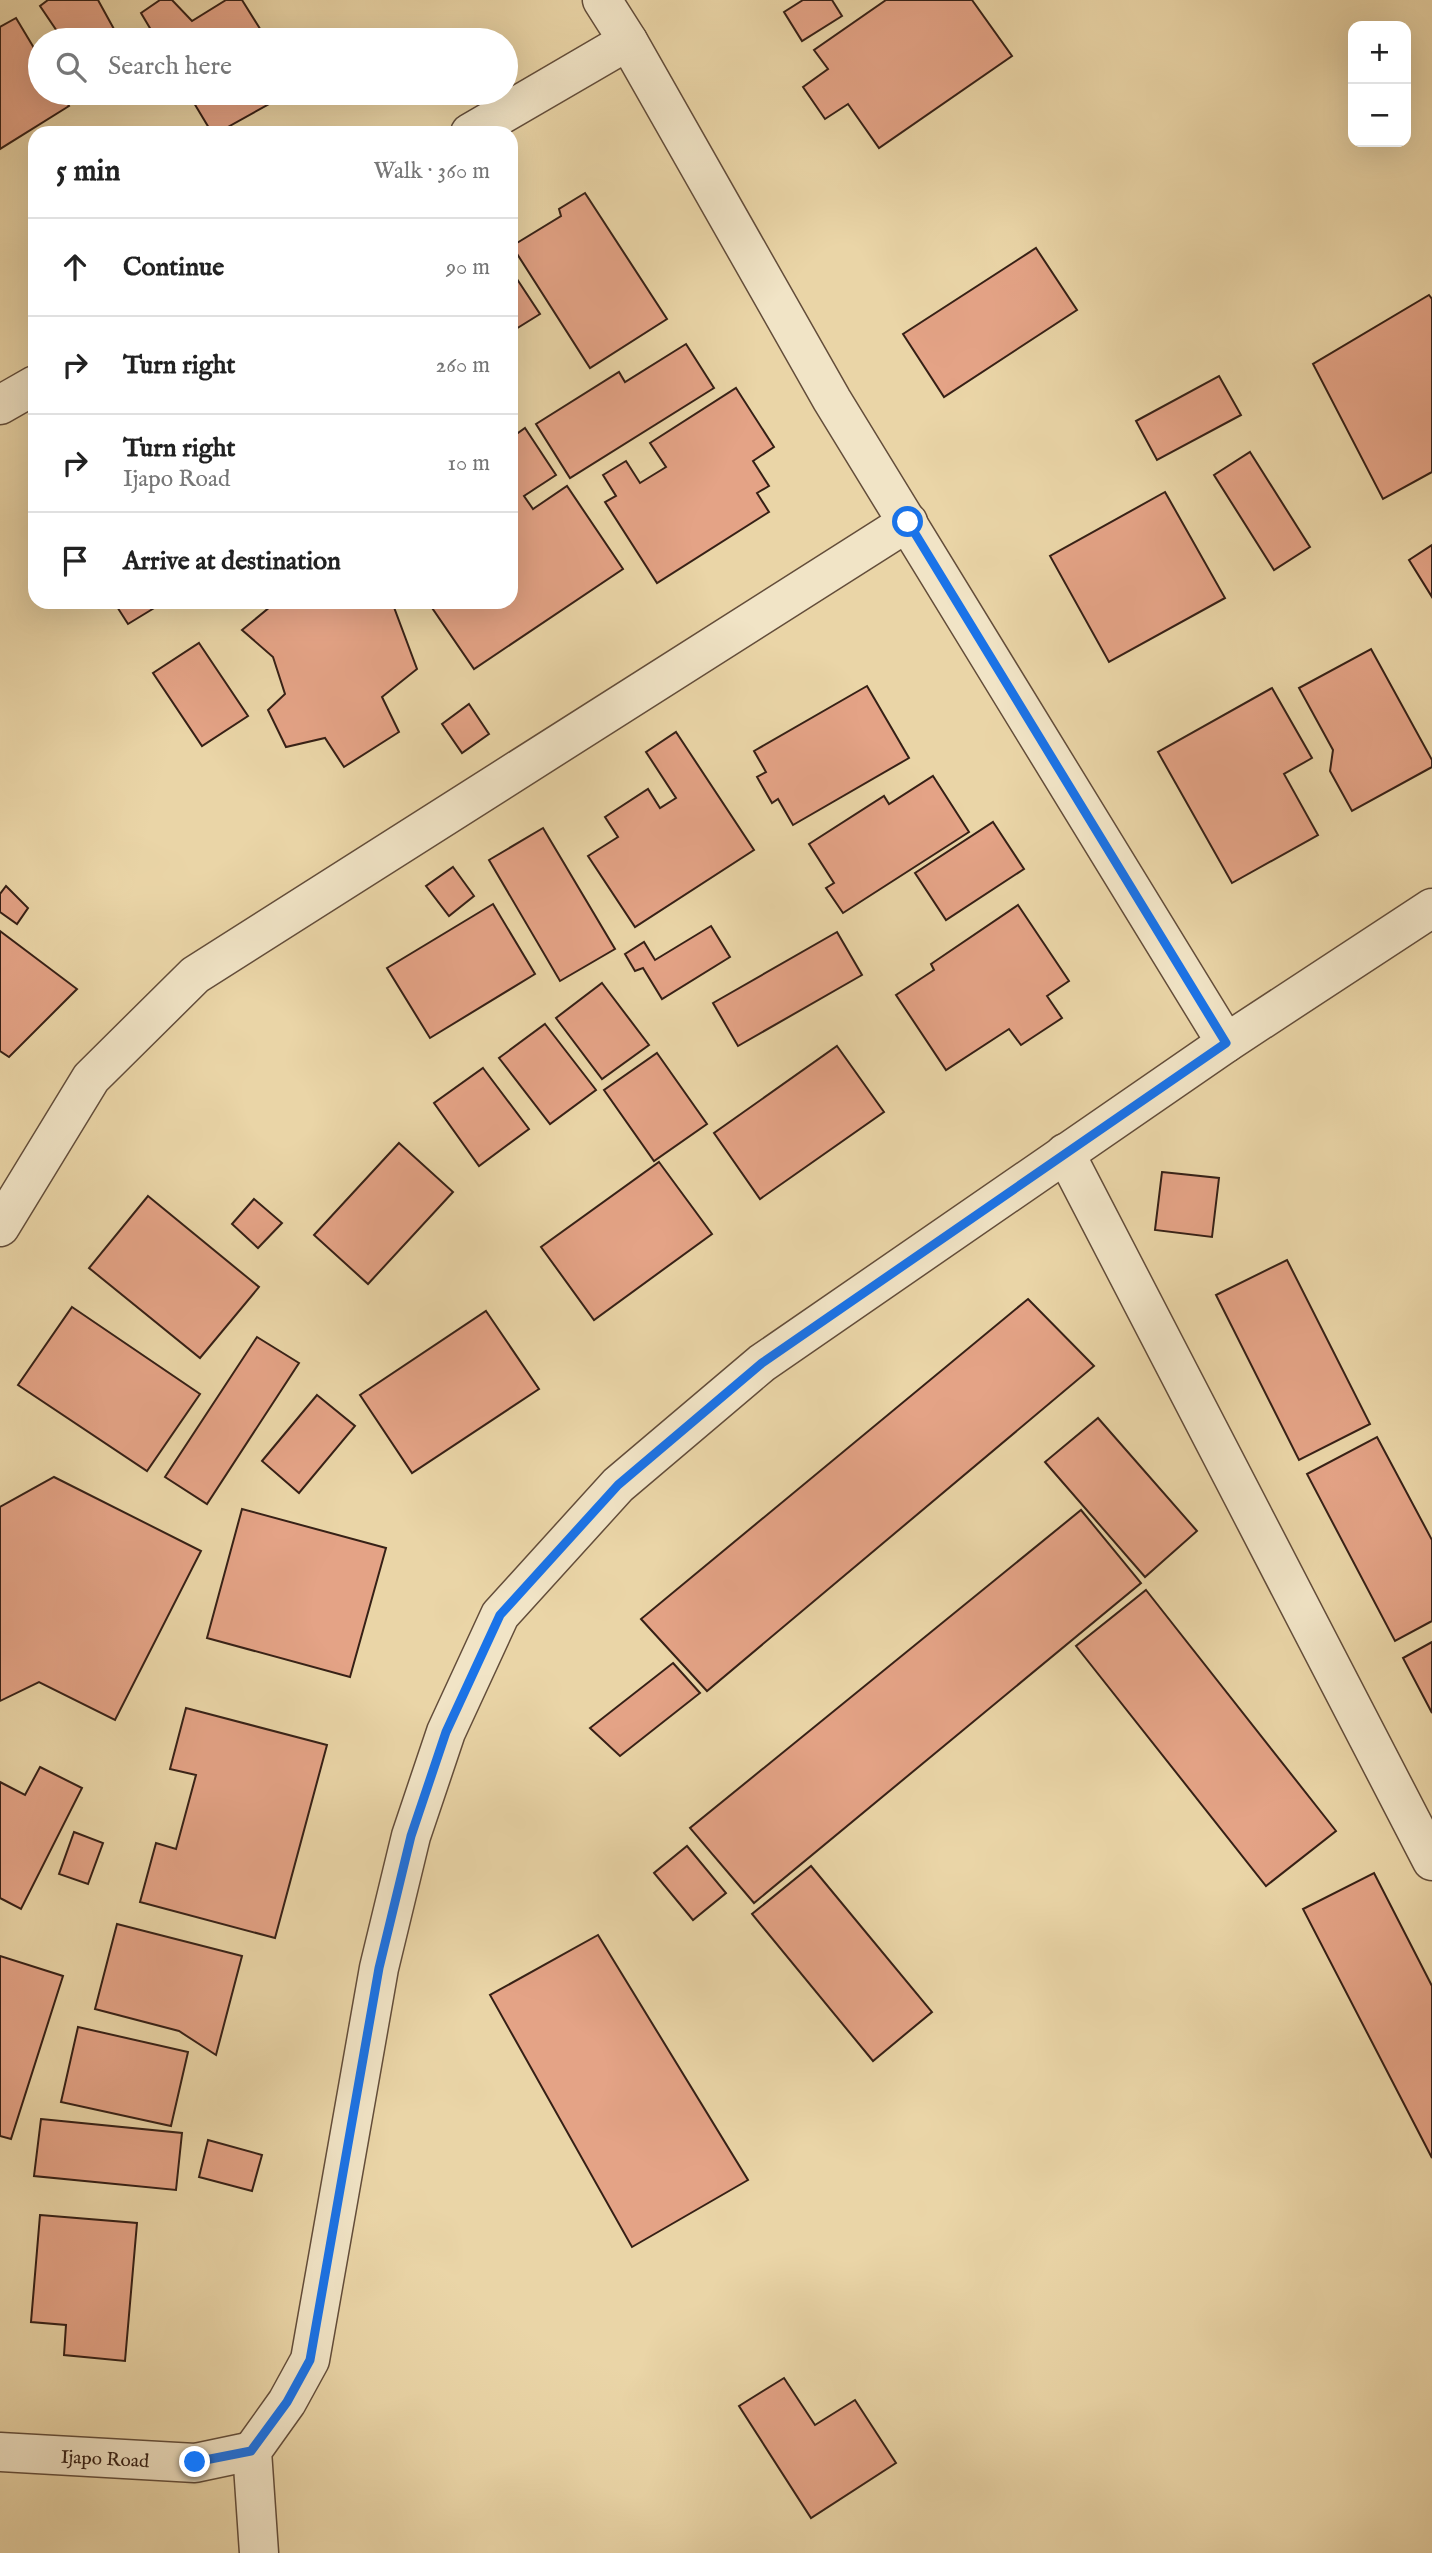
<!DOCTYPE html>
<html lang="en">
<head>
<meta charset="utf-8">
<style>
	body { margin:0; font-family:"IM FELL English",serif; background:#f6f6f6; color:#222 }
	.controls { position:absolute; right:21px; top:21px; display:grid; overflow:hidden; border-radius:14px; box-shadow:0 7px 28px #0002 }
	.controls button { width:63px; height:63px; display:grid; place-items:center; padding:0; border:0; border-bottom:2px solid #e0e0e0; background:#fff; color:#222; font:35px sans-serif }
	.stop { position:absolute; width:21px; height:21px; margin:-16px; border:5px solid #1a73e8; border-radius:50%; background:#fff }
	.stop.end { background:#1a73e8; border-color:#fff; box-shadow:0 2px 7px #0008 }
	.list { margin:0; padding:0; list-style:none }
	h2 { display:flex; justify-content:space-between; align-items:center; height:91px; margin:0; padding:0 28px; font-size:30px }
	h2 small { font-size:23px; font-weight:400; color:#767676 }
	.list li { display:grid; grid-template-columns:46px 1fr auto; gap:21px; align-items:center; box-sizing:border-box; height:98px; padding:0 28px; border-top:2px solid #e0e0e0 }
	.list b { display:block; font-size:26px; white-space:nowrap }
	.list p { margin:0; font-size:23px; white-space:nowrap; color:#767676 }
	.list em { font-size:23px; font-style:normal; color:#767676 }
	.icon { flex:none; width:38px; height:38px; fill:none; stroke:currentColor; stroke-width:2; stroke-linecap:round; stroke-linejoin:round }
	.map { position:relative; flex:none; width:1432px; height:2553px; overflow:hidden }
	.search { position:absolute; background:#fff; box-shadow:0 7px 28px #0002; left:28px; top:28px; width:490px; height:77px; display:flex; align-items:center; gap:18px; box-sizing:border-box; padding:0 24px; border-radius:38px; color:#767676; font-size:26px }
	.panel { position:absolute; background:#fff; box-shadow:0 7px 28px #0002; left:28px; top:126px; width:490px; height:483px; border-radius:21px }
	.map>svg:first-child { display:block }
	.building { fill:#e4a386; stroke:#362016; stroke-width:2 }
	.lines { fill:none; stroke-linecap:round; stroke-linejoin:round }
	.minor-casing { stroke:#634d3a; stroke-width:41 }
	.minor { stroke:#f1e4c6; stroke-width:38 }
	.route { stroke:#1a73e8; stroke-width:9 }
	.labels { text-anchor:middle; stroke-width:6; stroke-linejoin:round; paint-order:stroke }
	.street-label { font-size:19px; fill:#362016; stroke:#f1e4c6 }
</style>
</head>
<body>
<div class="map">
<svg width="1432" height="2553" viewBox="0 0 1432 2553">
	<rect width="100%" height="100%" fill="#ead5a7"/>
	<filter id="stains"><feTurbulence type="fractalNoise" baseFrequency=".00286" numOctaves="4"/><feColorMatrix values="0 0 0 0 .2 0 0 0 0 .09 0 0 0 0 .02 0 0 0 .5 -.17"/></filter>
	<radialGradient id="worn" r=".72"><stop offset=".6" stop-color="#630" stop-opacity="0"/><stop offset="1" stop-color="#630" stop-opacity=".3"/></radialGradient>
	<g class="building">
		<path d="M48 0H98L120 40H63L40 6Z"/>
		<path d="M160 0H172L192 21 226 0H242L267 40H157L141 13Z"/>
		<path d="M803 0H832L842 16 802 41 784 12Z"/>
		<path d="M886 0H972L1012 56 879 148 848 104 825 119 803 87 828 69 814 50Z"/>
		<path d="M16 18 40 58V93H61L69 106 0 149V27Z"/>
		<path d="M188 93H289L217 133H212Z"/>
		<path d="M585 193 667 319 590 368 512 246 561 216 559 209Z"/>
		<path d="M1036 248 1077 310 944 397 903 334Z"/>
		<path d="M511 270 540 314 511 332Z"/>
		<path d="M1429 295 1432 299V472L1383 499 1313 364Z"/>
		<path d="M686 344 714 388 570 478 536 424 619 372 625 382Z"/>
		<path d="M1219 376 1241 415 1157 460 1136 421Z"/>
		<path d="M736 388 774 447 753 461 769 486 757 493 769 512 657 583 605 502 616 496 603 475 626 461 640 483 666 467 650 443Z"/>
		<path d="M525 428 556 475 524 496 533 509 567 486 623 569 474 669 428 602H511V438Z"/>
		<path d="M1250 452 1310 547 1274 570 1214 475Z"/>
		<path d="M1165 492 1225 598 1109 662 1050 556Z"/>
		<path d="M1432 545V597L1409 560Z"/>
		<path d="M114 602H164L128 624Z"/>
		<path d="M276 602H392L417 669 382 697 399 732 344 767 325 738 286 747 268 710 285 694 273 657 242 630Z"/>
		<path d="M199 643 248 716 202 746 153 673Z"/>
		<path d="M1371 649 1432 760V767L1352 811 1330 771 1333 750 1299 688Z"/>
		<path d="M867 686 909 758 793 825 778 799 772 803 757 777 766 772 754 751Z"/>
		<path d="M1272 688 1312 758 1284 774 1318 835 1232 883 1158 752Z"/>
		<path d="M469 704 489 734 462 753 442 724Z"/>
		<path d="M676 732 754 850 635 927 588 856 618 837 605 817 648 789 660 808 676 798 646 752Z"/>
		<path d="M933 776 969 832 843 913 826 888 834 883 809 844 884 796 889 804Z"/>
		<path d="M993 822 1024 869 946 920 915 873Z"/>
		<path d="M543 828 615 949 560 981 489 860Z"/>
		<path d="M453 867 474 896 449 916 426 886Z"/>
		<path d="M6 886 28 908 17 924 0 912V894Z"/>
		<path d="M493 904 535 974 430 1038 387 968Z"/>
		<path d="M1018 905 1069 981 1047 996 1062 1018 1021 1045 1009 1029 946 1070 896 995 934 970 931 964Z"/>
		<path d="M711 926 730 957 662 999 643 968 635 971 625 954 644 942 655 960Z"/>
		<path d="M0 931 77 989 9 1057 0 1051Z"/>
		<path d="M837 932 862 975 738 1046 713 1003Z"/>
		<path d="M602 983 649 1045 602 1079 556 1018Z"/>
		<path d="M545 1024 596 1090 550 1124 499 1058Z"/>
		<path d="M837 1046 884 1112 760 1199 714 1133Z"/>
		<path d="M657 1053 707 1124 654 1161 604 1090Z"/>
		<path d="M483 1068 529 1129 479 1166 434 1103Z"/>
		<path d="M399 1143 453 1192 368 1284 314 1235Z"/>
		<path d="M659 1162 712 1234 594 1320 541 1247Z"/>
		<path d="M1162 1172 1219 1178 1212 1237 1155 1230Z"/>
		<path d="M148 1196 259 1287 200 1358 89 1268Z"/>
		<path d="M254 1199 282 1223 258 1248 232 1224Z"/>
		<path d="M1287 1260 1370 1424 1299 1460 1216 1295Z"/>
		<path d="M1028 1299 1094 1366 707 1691 641 1619Z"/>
		<path d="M72 1307 200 1394 147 1471 18 1385Z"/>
		<path d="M486 1311 539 1389 412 1473 360 1395Z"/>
		<path d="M257 1337 299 1363 207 1504 165 1477Z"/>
		<path d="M317 1395 355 1426 299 1493 262 1461Z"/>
		<path d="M1098 1418 1197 1531 1145 1577 1045 1462Z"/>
		<path d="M1377 1437 1432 1540V1621L1395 1641 1307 1474Z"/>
		<path d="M54 1477 201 1551 115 1720 39 1682 0 1701V1507Z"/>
		<path d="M242 1509 386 1548 350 1677 207 1638Z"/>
		<path d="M1081 1510 1141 1583 754 1903 690 1828Z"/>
		<path d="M1146 1590 1336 1831 1266 1886 1076 1646Z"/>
		<path d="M1432 1642V1713L1403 1658Z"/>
		<path d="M673 1663 700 1693 620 1756 590 1728Z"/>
		<path d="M186 1708 327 1745 275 1938 140 1902 156 1843 176 1849 196 1775 170 1769Z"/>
		<path d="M40 1767 82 1788 21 1909 0 1898V1782L25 1795Z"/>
		<path d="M74 1832 103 1843 88 1884 59 1874Z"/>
		<path d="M687 1846 726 1893 693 1920 654 1873Z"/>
		<path d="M811 1866 932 2012 873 2061 752 1914Z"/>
		<path d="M1374 1873 1432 1986V2158L1303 1909Z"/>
		<path d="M117 1924 242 1956 216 2055 179 2031 95 2009Z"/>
		<path d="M598 1935 748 2180 632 2247 490 1995Z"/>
		<path d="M0 1956 63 1976 11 2139 0 2136Z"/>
		<path d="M78 2027 188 2052 171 2126 61 2102Z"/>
		<path d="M41 2119 182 2133 176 2190 34 2176Z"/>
		<path d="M208 2140 262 2155 252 2191 199 2177Z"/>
		<path d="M40 2215 137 2223 125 2361 64 2355 66 2325 31 2322Z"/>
		<path d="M784 2378 815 2425 855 2400 896 2463 811 2518 739 2406Z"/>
	</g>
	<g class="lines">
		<defs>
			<g id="minor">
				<path d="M602 0 628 41 832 400 1226 1043"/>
				<path d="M470 133 628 41"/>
				<path d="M0 405 35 385"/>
				<path d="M1065 1153 1432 1861"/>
				<path d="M0 1227 91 1078 195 975 908 522"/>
				<path d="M0 2452 195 2463 252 2451"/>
				<path d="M259 2553 252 2451 287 2402 310 2360 379 1968 411 1836 446 1732 500 1615 618 1485 762 1363 1226 1043 1432 908"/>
			</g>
		</defs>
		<use href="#minor" class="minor-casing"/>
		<use href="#minor" class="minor"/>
	</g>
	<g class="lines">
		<path class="route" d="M195 2462 251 2451 287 2402 310 2360 379 1968 411 1836 446 1732 500 1615 618 1485 762 1363 1226 1043 908 522"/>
	</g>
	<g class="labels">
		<g class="street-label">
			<text transform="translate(105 2458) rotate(3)" y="7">Ijapo Road</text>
		</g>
	</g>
	<rect width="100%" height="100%" filter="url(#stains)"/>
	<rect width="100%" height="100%" fill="url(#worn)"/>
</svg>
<div class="controls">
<button>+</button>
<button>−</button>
</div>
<div class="stop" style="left:908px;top:522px"></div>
<div class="stop end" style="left:195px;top:2462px"></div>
<div class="search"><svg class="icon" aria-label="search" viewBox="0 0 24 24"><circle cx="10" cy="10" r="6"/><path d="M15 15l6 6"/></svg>Search here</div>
<section class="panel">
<h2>5 min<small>Walk · 360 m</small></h2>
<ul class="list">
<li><svg class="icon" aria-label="ahead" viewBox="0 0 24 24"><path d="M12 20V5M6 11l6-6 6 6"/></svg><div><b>Continue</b></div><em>90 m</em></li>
<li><svg class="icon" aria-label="right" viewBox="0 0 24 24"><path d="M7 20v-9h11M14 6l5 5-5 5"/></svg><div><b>Turn right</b></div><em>260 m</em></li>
<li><svg class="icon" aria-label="right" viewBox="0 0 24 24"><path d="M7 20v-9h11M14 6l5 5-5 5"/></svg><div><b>Turn right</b><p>Ijapo Road</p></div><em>10 m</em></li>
<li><svg class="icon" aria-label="arrive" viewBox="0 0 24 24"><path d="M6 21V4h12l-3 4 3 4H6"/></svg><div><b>Arrive at destination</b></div></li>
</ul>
</section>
</div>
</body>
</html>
